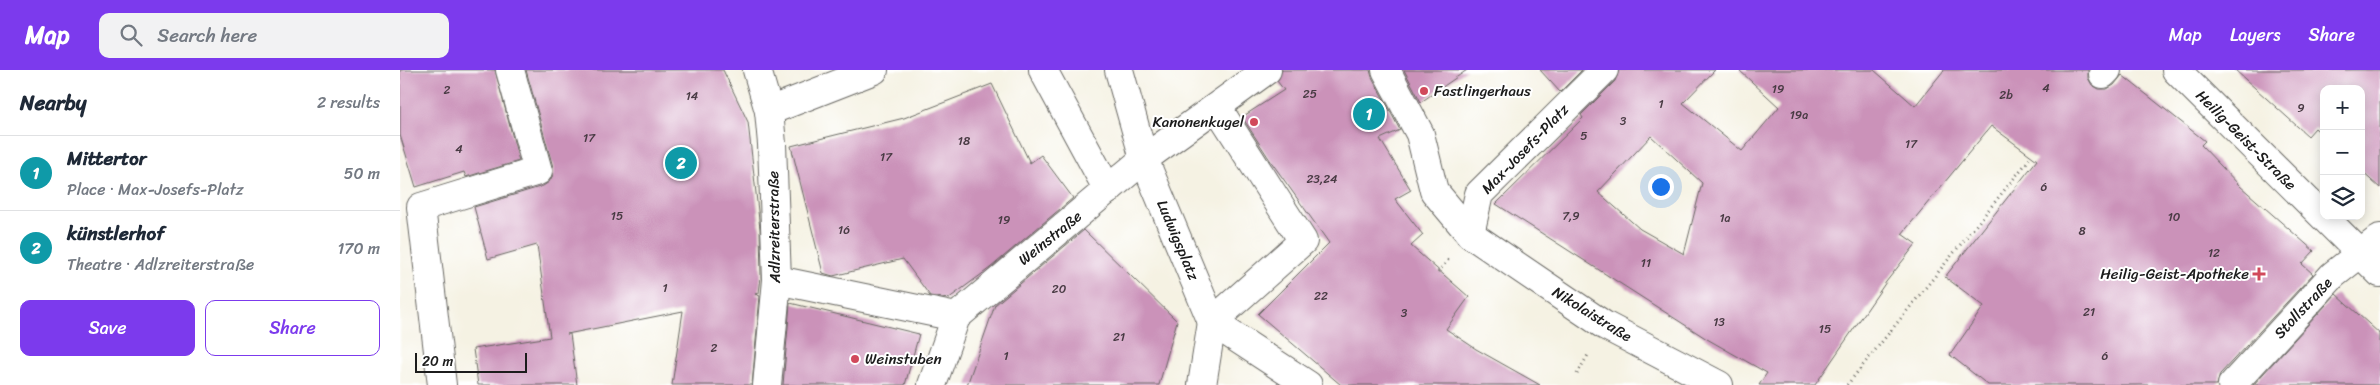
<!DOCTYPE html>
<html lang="en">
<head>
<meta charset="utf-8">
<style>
	body { margin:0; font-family:Sriracha,sans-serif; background:#f2f2f3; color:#1f2937 }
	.controls { position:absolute; right:15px; top:15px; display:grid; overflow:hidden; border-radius:10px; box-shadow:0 2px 12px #0003 }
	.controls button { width:45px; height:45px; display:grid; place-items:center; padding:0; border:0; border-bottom:1px solid #e0e1e3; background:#fff; color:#1f2937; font:25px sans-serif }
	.scale { position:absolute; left:15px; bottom:12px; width:112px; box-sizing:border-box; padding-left:5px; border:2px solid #1c1c1c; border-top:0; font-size:14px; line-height:18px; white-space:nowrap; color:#1c1c1c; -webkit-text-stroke:4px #fff; paint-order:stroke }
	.you { position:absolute; left:1260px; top:116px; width:18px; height:18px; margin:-12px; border:4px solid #fff; border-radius:50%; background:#1a73e8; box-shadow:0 0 0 8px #1a73e833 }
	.badge { display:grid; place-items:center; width:32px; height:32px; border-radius:50%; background:#7c3aed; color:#fff; font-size:16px; font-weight:700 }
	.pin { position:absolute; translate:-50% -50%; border:2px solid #fff; box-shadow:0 1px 5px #0006 }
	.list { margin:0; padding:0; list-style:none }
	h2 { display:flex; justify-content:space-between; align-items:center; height:65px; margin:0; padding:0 20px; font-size:21px }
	h2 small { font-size:16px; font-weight:400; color:#747a83 }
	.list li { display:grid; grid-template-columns:32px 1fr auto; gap:15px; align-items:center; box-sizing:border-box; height:75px; padding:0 20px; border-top:1px solid #e0e1e3 }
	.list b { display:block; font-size:19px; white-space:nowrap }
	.list p { margin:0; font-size:16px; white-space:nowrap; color:#747a83 }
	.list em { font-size:16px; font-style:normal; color:#747a83 }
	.actions { display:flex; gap:10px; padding:15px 20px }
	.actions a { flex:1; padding:11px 0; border:1px solid #7c3aed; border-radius:10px; text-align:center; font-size:18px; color:#7c3aed }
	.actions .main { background:#7c3aed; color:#fff }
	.icon { flex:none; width:28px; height:28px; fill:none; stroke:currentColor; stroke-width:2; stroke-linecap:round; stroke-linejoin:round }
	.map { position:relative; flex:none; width:1980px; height:315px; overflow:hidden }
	header { display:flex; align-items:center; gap:30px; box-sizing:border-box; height:70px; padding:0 25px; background:#7c3aed; color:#fff }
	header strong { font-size:24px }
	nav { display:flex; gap:28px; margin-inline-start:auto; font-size:18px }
	.search { width:350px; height:45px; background:#f2f2f3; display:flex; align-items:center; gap:12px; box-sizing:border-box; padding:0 18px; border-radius:10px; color:#747a83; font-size:19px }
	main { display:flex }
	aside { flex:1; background:#fff }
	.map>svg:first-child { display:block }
	.building { fill:#cb92b9; fill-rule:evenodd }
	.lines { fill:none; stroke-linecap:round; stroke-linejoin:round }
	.minor-casing { stroke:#686762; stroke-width:30 }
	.path { stroke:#686762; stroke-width:3; stroke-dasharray:1 4; stroke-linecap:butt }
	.minor { stroke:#fff; stroke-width:28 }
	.poi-dot { fill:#d1495b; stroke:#fff; stroke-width:2 }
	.labels { text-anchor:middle; stroke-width:4; stroke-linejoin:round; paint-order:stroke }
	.number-label { font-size:12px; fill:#483a43 }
	.poi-label { font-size:15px; fill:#1c1c1c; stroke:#fff; text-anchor:start }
	.street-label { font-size:15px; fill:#1c1c1c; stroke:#fff }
</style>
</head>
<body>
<header>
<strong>Map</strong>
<div class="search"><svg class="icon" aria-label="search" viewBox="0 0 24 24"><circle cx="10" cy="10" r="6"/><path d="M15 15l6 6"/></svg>Search here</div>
<nav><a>Map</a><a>Layers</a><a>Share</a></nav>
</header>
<main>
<aside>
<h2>Nearby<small>2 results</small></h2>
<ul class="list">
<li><span class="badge" style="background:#0f9aa8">1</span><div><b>Mittertor</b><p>Place · Max-Josefs-Platz</p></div><em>50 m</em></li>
<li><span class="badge" style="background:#0f9aa8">2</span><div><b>künstlerhof</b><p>Theatre · Adlzreiterstraße</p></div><em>170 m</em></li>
</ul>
<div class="actions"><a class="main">Save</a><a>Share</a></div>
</aside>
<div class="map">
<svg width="1980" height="315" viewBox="0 0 1980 315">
	<rect width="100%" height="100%" fill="#fff"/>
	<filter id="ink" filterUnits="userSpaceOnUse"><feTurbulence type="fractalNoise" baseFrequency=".02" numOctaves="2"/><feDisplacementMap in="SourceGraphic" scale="10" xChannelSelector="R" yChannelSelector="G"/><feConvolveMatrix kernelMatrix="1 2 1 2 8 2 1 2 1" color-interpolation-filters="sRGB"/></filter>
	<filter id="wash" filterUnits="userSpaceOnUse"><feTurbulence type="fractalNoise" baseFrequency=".0096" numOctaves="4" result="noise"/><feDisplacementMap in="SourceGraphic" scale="20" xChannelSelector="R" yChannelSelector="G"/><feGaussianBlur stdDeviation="1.12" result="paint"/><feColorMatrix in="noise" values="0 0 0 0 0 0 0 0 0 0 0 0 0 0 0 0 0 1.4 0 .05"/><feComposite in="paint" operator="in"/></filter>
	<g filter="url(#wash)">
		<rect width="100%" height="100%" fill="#f5f2e3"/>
		<g id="blocks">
			<g class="building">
				<path d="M0 0H95L119 91 66 107 64 102 16 117 0 65Z"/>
				<path d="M126 0H323L348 52 360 159 361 207 359 223 355 224 360 226 352 315H272L283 241 167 264H170L177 315H78L73 279 150 267 137 175 88 189 74 137 143 116 149 112 153 105V97Z"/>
				<path d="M882 0H970L972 7 1000 60 980 69 1011 120 995 129 1023 165 1011 176 1069 227 1046 259 1076 279 1140 315H941L858 244 929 173 872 93 842 47 884 20 877 11Z"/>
				<path d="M1004 0H1067L1021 32Z"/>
				<path d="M1140 0H1182L1160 22Z"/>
				<path d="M1219 0H1315L1283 33 1342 81 1379 37 1339 0H1474L1515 36 1544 0H1688V8L1692 15 1699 19H1707L1714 15 1722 5 1805 71 1801 75 1840 116 1914 181 1902 194 1913 204 1820 304 1817 315H1588L1550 285 1584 236 1545 207 1637 90 1591 56 1502 164 1516 174 1486 212 1415 315H1359L1367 303 1307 269 1096 134 1183 48 1181 45 1215 11ZM1251 66 1302 113 1284 184 1240 159 1198 122Z"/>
				<path d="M1835 0H1980V118L1961 101V19H1924V66L1915 58 1908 66Z"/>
				<path d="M592 14 630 93 641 85 673 128 590 198 548 229 530 226 503 189 433 206 423 203 391 76 504 48Z"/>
				<path d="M684 160 777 251 759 315H567L595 235Z"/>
				<path d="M1936 224 1980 264V315H1853Z"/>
				<path d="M390 233 519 264 505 315H383Z"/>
			</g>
		</g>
	</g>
	<g filter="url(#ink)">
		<use href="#blocks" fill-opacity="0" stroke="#686762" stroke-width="1"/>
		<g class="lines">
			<defs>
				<g id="minor">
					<path d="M357 0 369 41 372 74 377 210 367 315"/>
					<path d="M643 0 708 120"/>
					<path d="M719 0 744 89 812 252"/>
					<path d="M986 0 1020 64 1034 121 1070 164 1204 255 1319 315"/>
					<path d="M1776 0 1980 203"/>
					<path d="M1703 4 1707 0"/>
					<path d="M369 41 474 0"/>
					<path d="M1070 164 1079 124 1204 0"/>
					<path d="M377 210 556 247"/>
					<path d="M812 252 903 171 817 37"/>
					<path d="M812 252 908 315"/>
					<path d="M42 315 21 137 138 101 110 0"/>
					<path d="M532 315 556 247 744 89 867 0"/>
					<path d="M802 315 812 252"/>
					<path d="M1832 315 1933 205 1980 168"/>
				</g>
			</defs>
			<use href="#minor" class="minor-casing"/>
			<g class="path">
				<path d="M1038 202 1049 189"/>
				<path d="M1177 304 1188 285"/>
				<path d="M1447 315 1632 86"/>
			</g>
			<use href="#minor" class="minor"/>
		</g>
	</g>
	<g class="poi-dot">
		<circle cx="1024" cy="21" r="5"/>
		<circle cx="854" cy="52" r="5"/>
		<path d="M1856.5 196.5h5v5h5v5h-5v5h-5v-5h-5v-5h5z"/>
		<circle cx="455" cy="289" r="5"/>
	</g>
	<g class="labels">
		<g class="number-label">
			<text x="1646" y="22">4</text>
			<text x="1378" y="23">19</text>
			<text x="47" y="24">2</text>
			<text x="910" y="28">25</text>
			<text x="1606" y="29">2b</text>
			<text x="292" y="30">14</text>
			<text x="1261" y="38">1</text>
			<text x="1901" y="42">9</text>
			<text x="1399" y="49">19a</text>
			<text x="1223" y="55">3</text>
			<text x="1184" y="70">5</text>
			<text x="189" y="72">17</text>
			<text x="564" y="75">18</text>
			<text x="1511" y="78">17</text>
			<text x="59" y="83">4</text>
			<text x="486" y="91">17</text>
			<text x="922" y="113">23,24</text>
			<text x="1644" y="121">6</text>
			<text x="217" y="150">15</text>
			<text x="1171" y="150">7,9</text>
			<text x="1774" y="151">10</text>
			<text x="1325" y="152">1a</text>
			<text x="604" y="154">19</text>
			<text x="444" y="164">16</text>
			<text x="1682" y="165">8</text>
			<text x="1814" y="187">12</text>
			<text x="1246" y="197">11</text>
			<text x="265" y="222">1</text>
			<text x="659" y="223">20</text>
			<text x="921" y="230">22</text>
			<text x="1689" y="246">21</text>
			<text x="1004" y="247">3</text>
			<text x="1319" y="256">13</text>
			<text x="1425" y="263">15</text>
			<text x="719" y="271">21</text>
			<text x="314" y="282">2</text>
			<text x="606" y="290">1</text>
			<text x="1705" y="290">6</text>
		</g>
		<g class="poi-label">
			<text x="1034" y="26">Fastlingerhaus</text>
			<text x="844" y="57" text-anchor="end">Kanonenkugel</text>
			<text x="1849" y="209" text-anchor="end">Heilig-Geist-Apotheke</text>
			<text x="465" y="294">Weinstuben</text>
		</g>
		<g class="street-label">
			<text transform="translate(1846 70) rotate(45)" y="5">Heilig-Geist-Straße</text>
			<text transform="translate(1125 79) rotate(-46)" y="5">Max-Josefs-Platz</text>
			<text transform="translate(374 157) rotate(-91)" y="5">Adlzreiterstraße</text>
			<text transform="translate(650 168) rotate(-39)" y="5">Weinstraße</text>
			<text transform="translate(778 170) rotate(67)" y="5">Ludwigsplatz</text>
			<text transform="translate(1903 238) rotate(-47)" y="5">Stollstraße</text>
			<text transform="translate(1192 244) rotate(32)" y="5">Nikolaistraße</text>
		</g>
	</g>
</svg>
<div class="controls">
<button>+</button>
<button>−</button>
<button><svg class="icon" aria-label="layers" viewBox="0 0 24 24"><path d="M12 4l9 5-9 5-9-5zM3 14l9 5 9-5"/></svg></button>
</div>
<div class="scale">20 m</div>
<div class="you"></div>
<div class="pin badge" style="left:969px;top:44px;background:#0f9aa8">1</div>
<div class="pin badge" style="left:281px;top:93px;background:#0f9aa8">2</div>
</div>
</main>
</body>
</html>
